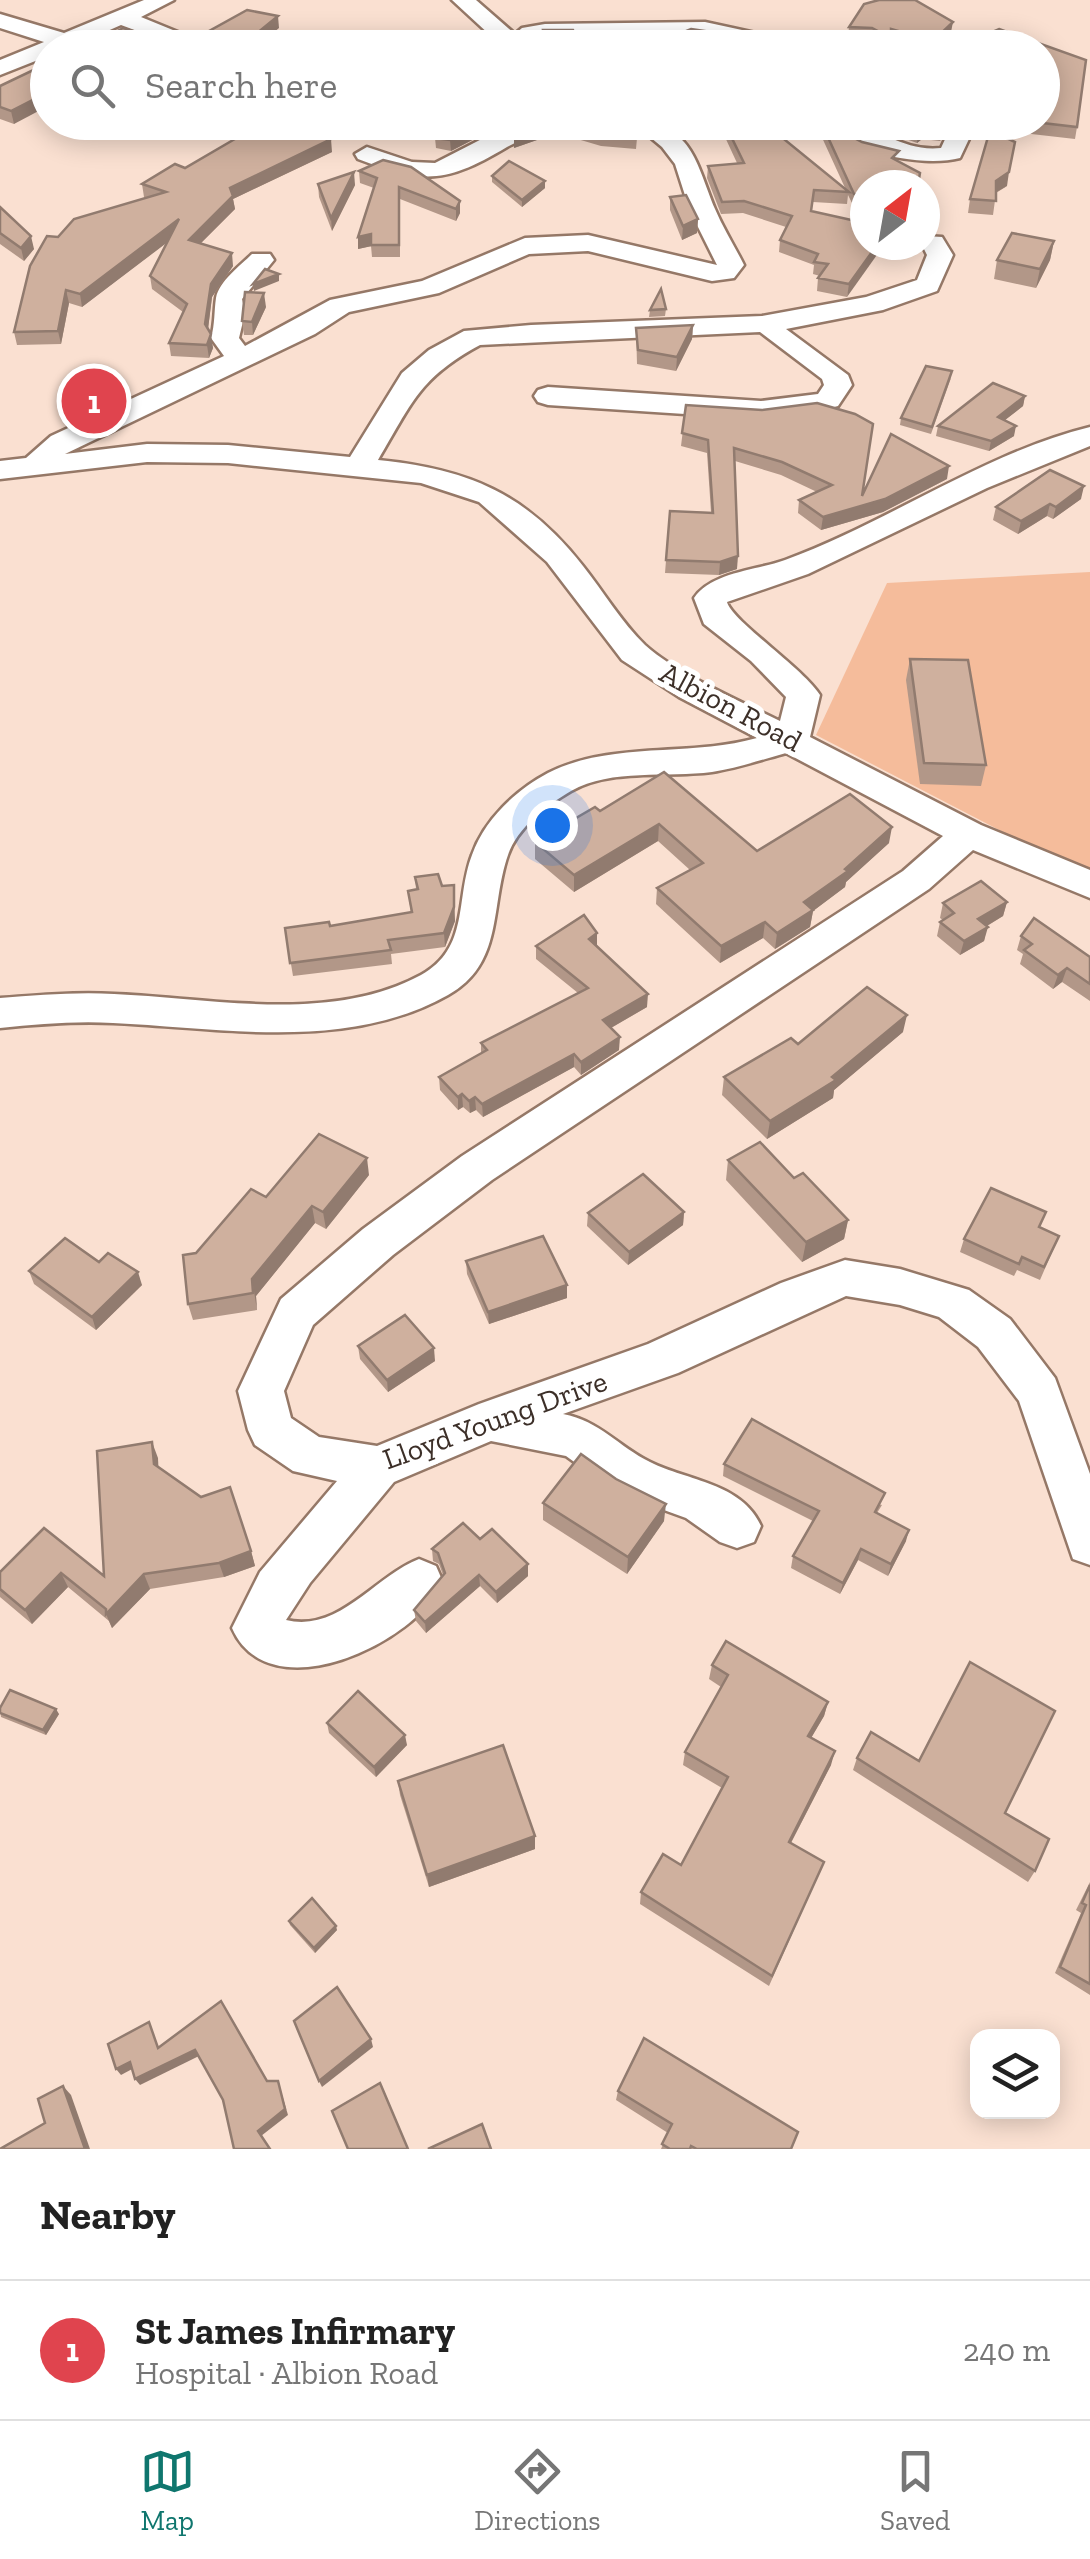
<!DOCTYPE html>
<html lang="en">
<head>
<meta charset="utf-8">
<style>
	body { margin:0; font-family:"Zilla Slab",serif; background:#f6f6f6; color:#222 }
	.controls { position:absolute; right:30px; bottom:30px; display:grid; overflow:hidden; border-radius:20px; box-shadow:0 5px 25px #0003 }
	.controls button { width:90px; height:90px; display:grid; place-items:center; padding:0; border:0; border-bottom:2px solid #e0e0e0; background:#fff; color:#222; font:50px sans-serif }
	.compass { position:absolute; left:850px; top:170px; width:90px; height:90px; border-radius:50%; background:#fff; box-shadow:0 5px 25px #0003; rotate:31deg }
	.you { position:absolute; left:552px; top:825px; width:35px; height:35px; margin:-25px; border:8px solid #fff; border-radius:50%; background:#1a73e8; box-shadow:0 0 0 15px #1a73e833 }
	.badge { display:grid; place-items:center; width:65px; height:65px; border-radius:50%; background:#0f766e; color:#fff; font-size:32px; font-weight:700 }
	.pin { position:absolute; translate:-50% -50%; border:5px solid #fff; box-shadow:0 2px 10px #0006 }
	.list { margin:0; padding:0; list-style:none }
	h2 { display:flex; justify-content:space-between; align-items:center; height:130px; margin:0; padding:0 40px; font-size:42px }
	h2 small { font-size:32px; font-weight:400; color:#767676 }
	.list li { display:grid; grid-template-columns:65px 1fr auto; gap:30px; align-items:center; box-sizing:border-box; height:140px; padding:0 40px; border-top:2px solid #e0e0e0 }
	.list b { display:block; font-size:38px; white-space:nowrap }
	.list p { margin:0; font-size:32px; white-space:nowrap; color:#767676 }
	.list em { font-size:32px; font-style:normal; color:#767676 }
	.icon { flex:none; width:55px; height:55px; fill:none; stroke:currentColor; stroke-width:2; stroke-linecap:round; stroke-linejoin:round }
	.map { position:relative; flex:none; width:1090px; height:2149px; overflow:hidden }
	.search { position:absolute; background:#fff; box-shadow:0 5px 25px #0003; left:30px; right:30px; top:30px; height:110px; display:flex; align-items:center; gap:25px; box-sizing:border-box; padding:0 35px; border-radius:55px; color:#767676; font-size:38px }
	.sheet { height:270px; background:#fff }
	nav { display:flex; justify-content:space-around; align-items:center; box-sizing:border-box; height:140px; border-top:2px solid #e0e0e0; background:#fff; font-size:28px; color:#767676 }
	nav a { display:grid; justify-items:center; gap:5px }
	nav .on { color:#0f766e }
	.map>svg:first-child { display:block }
	.green { fill:#f5bc9b }
	.lines { fill:none; stroke-linecap:round; stroke-linejoin:round }
	.minor-casing { stroke:#957867; stroke-width:5 }
	.minor { fill:#fff; fill-rule:evenodd }
	.wall { fill:#b29788 }
	.shaded-wall { fill:#917b6f }
	.building { fill:#cfb09e; stroke:#917b6f; stroke-width:2.5 }
	.labels { text-anchor:middle; stroke-width:10; stroke-linejoin:round; paint-order:stroke }
	.street-label { font-size:30px; fill:#3c2f28; stroke:#fff }
</style>
</head>
<body>
<div class="map">
<svg width="1090" height="2149" viewBox="0 0 1090 2149">
	<rect width="100%" height="100%" fill="#fae0d1"/>
	<path class="green" d="M1090 572V877L816 735 887 583Z"/>
	<g class="lines">
		<defs>
			<g id="minor">
				<path d="M144 0H174L141 17 217 48H183L121 25 69 48H48V56L0 75V60L44 42 0 28V14L64 33Z"/>
				<path d="M452 0H476L515 34 522 28 545 24 705 22 774 37 871 41 882 48H759L705 36 545 38 537 39 529 48H504Z"/>
				<path d="M515 122H547C537 133 520 140 507 147 445 184 424 184 358 159L355 154 367 147 412 162 435 163Z"/>
				<path d="M632 122C692 122 696 163 715 209 723 228 735 247 744 265L734 278 712 281 588 251 529 254 439 293 349 312 315 334 65 454 147 444 228 445 350 457 402 373 429 350 464 331 531 325 762 316 866 297 917 280 927 255 922 245H925V236L942 237 953 255 937 291 883 310 786 329 848 375 852 385 838 406 791 418 761 419 548 405 538 402 534 396 538 390 548 387 761 401 818 394 824 385 822 379 760 332 480 345C419 378 412 403 378 460 468 469 526 493 583 566 603 591 622 623 645 645 677 674 740 701 780 721L786 697 751 661 704 624 694 598C711 572 758 570 785 560 887 523 984 453 1090 427V446L987 488 808 574 727 602C732 621 802 667 820 695L810 737 981 825 1090 870V898L973 850 929 889 492 1180 393 1255 313 1325 284 1391 291 1418 319 1437 377 1446 479 1404 648 1344 781 1283 845 1260 900 1269 969 1290 1010 1319 1055 1378 1090 1474V1565L1073 1559 1019 1401 978 1347 939 1317 900 1305 846 1296 678 1373 563 1414C600 1421 619 1447 650 1462 688 1481 742 1483 761 1526L754 1542 737 1548 720 1542 686 1518 617 1493 566 1456 491 1441 394 1482 310 1583 286 1620C339 1633 375 1576 419 1559L436 1566 443 1582C417 1643 269 1713 232 1628L260 1572 337 1481 293 1471 255 1445 248 1430 238 1391 281 1299 363 1229 462 1156 903 871 943 836 786 753C761 760 737 768 712 772 667 778 612 768 571 791 547 805 517 828 508 855 490 906 504 964 448 995 347 1052 223 1028 113 1023 75 1021 38 1024 0 1028V998C38 995 76 992 114 994 211 998 331 1024 421 975 470 948 455 899 472 855 484 820 516 790 548 773 611 741 690 757 757 738L679 697 622 660 547 562 479 502 421 483 228 463 147 462 0 479V461L26 458 51 436 224 356 211 338C215 324 214 311 216 298 219 281 240 266 252 254H270L274 260 242 299 245 313 239 338 245 346 330 300 422 281 525 238 588 235 717 265 690 211 675 164 662 147Z"/>
				<path d="M760 122H788L776 129Z"/>
				<path d="M814 122C825 122 837 120 847 122 881 129 905 152 941 148L953 122H977L960 158C921 168 842 151 814 122Z"/>
			</g>
		</defs>
		<use href="#minor" class="minor-casing"/>
		<use href="#minor" class="minor"/>
	</g>
	<g class="wall">
		<path d="M849 27 951 32 935 48H920L891 39 889 48 871 37 848 36Z"/>
		<path d="M999 29 1077 127 1075 139 978 128 979 122H1042Z"/>
		<path d="M48 63 14 124 0 119V86Z"/>
		<path d="M450 122H507L451 151 436 148 435 138Z"/>
		<path d="M535 122H632L637 138 636 149 601 146 557 133 514 148Z"/>
		<path d="M666 122H691L682 134 665 124Z"/>
		<path d="M718 122H763L846 190 819 131 820 122H824L865 185V206L853 205 848 195 847 204 813 202 811 211 865 223 847 297 817 291 818 278 820 276 813 274 814 265 779 252 780 240 786 227 743 213 721 214 707 178 708 166 737 163Z"/>
		<path d="M858 122H951L940 141 922 139 917 143Z"/>
		<path d="M306 124 307 128 332 152 233 199 235 209 200 244 233 266 212 297 208 329 213 348 209 358 171 356 169 343 183 312 152 289 150 276 167 242 82 307 69 303 61 344 17 345 14 332 58 237 147 198 144 197 142 184Z"/>
		<path d="M411 167 460 213 456 221 400 199V257H372L371 246 358 249 374 188 360 183 359 171Z"/>
		<path d="M492 176 545 188 522 207 492 182Z"/>
		<path d="M318 184 355 185 332 231 319 197Z"/>
		<path d="M1007 186 996 193 993 215 968 213 970 199Z"/>
		<path d="M670 197 698 219 697 233 682 240 670 210Z"/>
		<path d="M0 207 34 249 24 261 0 244Z"/>
		<path d="M1054 241 1050 260 1036 288 994 279 997 260Z"/>
		<path d="M266 307 253 335H244L242 321Z"/>
		<path d="M666 309 665 316 649 317 650 310Z"/>
		<path d="M693 325 692 339 676 371 637 364 636 328Z"/>
		<path d="M951 378 931 434 900 425 901 418Z"/>
		<path d="M1025 396 1023 406 1005 420 1014 436 989 451 936 436 938 426Z"/>
		<path d="M686 405 862 496 947 479 883 512 821 530 798 513 799 500 817 492 781 475 735 461 737 569 719 575 665 573 670 511 711 512 707 453 681 446Z"/>
		<path d="M1081 499 1053 519 1047 516 1018 534 993 520 996 507Z"/>
		<path d="M910 659 986 765 981 786 920 784 906 680Z"/>
		<path d="M664 772 757 851 889 843 846 882 845 887 813 911 810 927 775 949 763 938 720 963 656 904 657 888 690 870 658 841 574 892 535 859V842L600 811Z"/>
		<path d="M415 877 442 886 455 921 445 947 391 954 392 964 293 976 285 928 330 926 411 913 408 891 416 889Z"/>
		<path d="M1007 902 1003 916 987 926 984 941 960 955 937 936 940 922 943 920 940 918 943 903Z"/>
		<path d="M597 933V946L647 1007 611 1028 619 1050 581 1075 574 1067 483 1117 476 1110 470 1113 463 1107 458 1110 440 1090 439 1077 481 1053V1043L578 993 536 959V946Z"/>
		<path d="M1021 936 1090 957V1001L1062 982 1053 989 1020 964 1023 954 1017 950Z"/>
		<path d="M903 1032 834 1090 833 1098 767 1139 722 1095 724 1077 798 1044Z"/>
		<path d="M728 1160 848 1220 844 1239 802 1262 726 1180Z"/>
		<path d="M369 1175 326 1229 315 1223 256 1296 257 1310 193 1320 188 1304 196 1253 266 1197Z"/>
		<path d="M684 1212 683 1225 628 1265 587 1226 588 1213Z"/>
		<path d="M1040 1228 1059 1236 1040 1280 1017 1270 1014 1276 960 1252 964 1239Z"/>
		<path d="M466 1261 567 1285V1298L489 1324 467 1274Z"/>
		<path d="M99 1262 142 1285 96 1330 34 1284 29 1271Z"/>
		<path d="M358 1346 435 1361 388 1392 360 1359Z"/>
		<path d="M158 1458V1467L251 1551 255 1566 224 1577 150 1589 112 1628 109 1621 68 1587 32 1624 0 1597V1572L44 1528 104 1576Z"/>
		<path d="M724 1464 882 1505 877 1513 906 1541 888 1576 858 1560 840 1594 791 1568 793 1556 813 1521 723 1476Z"/>
		<path d="M543 1503 664 1521 627 1574 543 1520Z"/>
		<path d="M480 1539 528 1576 497 1603 480 1586 426 1633 416 1621 414 1610 443 1575 439 1564 433 1561 432 1549Z"/>
		<path d="M712 1665 828 1702 824 1716 811 1738 831 1765 791 1843 824 1862 769 1986 640 1904 641 1892 681 1865 722 1788 683 1765 685 1752 721 1687 709 1679Z"/>
		<path d="M0 1708 59 1714 46 1735 1 1717Z"/>
		<path d="M327 1723 407 1745 376 1777 329 1733Z"/>
		<path d="M857 1758 919 1761 1005 1813 1035 1871 1028 1882 853 1770Z"/>
		<path d="M398 1781 535 1836V1849L429 1887 400 1795Z"/>
		<path d="M1090 1882V1995L1055 1973 1081 1913 1076 1910Z"/>
		<path d="M289 1921 337 1930 315 1953 290 1925Z"/>
		<path d="M618 2091 791 2149H661L668 2133 616 2100Z"/>
	</g>
	<g class="shaded-wall">
		<path d="M278 16 279 28 255 48H239Z"/>
		<path d="M953 22 951 32 935 48H932L933 41Z"/>
		<path d="M48 92V106L14 124 11 111Z"/>
		<path d="M486 122H507L451 151 450 140Z"/>
		<path d="M691 122 682 134V123Z"/>
		<path d="M946 122H951L940 141 942 129Z"/>
		<path d="M557 123V133L514 148V137Z"/>
		<path d="M924 127 922 139 917 143 918 131Z"/>
		<path d="M331 139 332 152 233 199 235 209 191 253 189 240 230 188Z"/>
		<path d="M354 172 355 185 332 231 331 218Z"/>
		<path d="M1009 172 1007 186 993 194 996 181Z"/>
		<path d="M545 181V188L522 207V200Z"/>
		<path d="M460 201V213L456 221V209Z"/>
		<path d="M179 219 181 232 82 307 80 294Z"/>
		<path d="M698 219 697 233 682 240 683 226Z"/>
		<path d="M371 234 372 246 358 249V237Z"/>
		<path d="M31 236 34 249 24 261 21 248Z"/>
		<path d="M1054 241 1050 260 1036 288 1040 269Z"/>
		<path d="M877 245H884L847 297 849 284Z"/>
		<path d="M232 253 233 266 212 297 207 337 205 324 211 284Z"/>
		<path d="M279 274V281L254 291 253 284Z"/>
		<path d="M66 290 69 303 61 344 58 331Z"/>
		<path d="M264 293 266 307 253 335 252 322Z"/>
		<path d="M693 325 692 339 676 371 677 357Z"/>
		<path d="M211 334 213 348 209 358 207 345Z"/>
		<path d="M1025 396 1023 406 996 427 998 417Z"/>
		<path d="M1016 426 1014 436 989 451 991 441Z"/>
		<path d="M949 466 947 479 883 512 821 530 823 517 860 506Z"/>
		<path d="M1084 486 1081 499 1053 519 1056 507Z"/>
		<path d="M1050 504 1047 516 1018 534 1021 521Z"/>
		<path d="M738 556 737 569 719 575 720 562Z"/>
		<path d="M659 824 658 841 574 892V875Z"/>
		<path d="M892 827 889 843 846 882 845 887 813 911 810 927 775 949 777 933 804 902Z"/>
		<path d="M454 885 455 921 445 947 444 933Z"/>
		<path d="M1007 902 1003 916 975 933 978 919Z"/>
		<path d="M765 922 763 938 720 963 721 946Z"/>
		<path d="M988 927 984 941 960 955 964 941Z"/>
		<path d="M597 933V946L589 939Z"/>
		<path d="M1067 968 1062 982 1053 989 1058 975Z"/>
		<path d="M648 994 647 1007 602 1033 603 1020Z"/>
		<path d="M907 1015 903 1032 834 1090 833 1098 767 1139 770 1121 832 1077Z"/>
		<path d="M620 1037 619 1050 581 1075V1062Z"/>
		<path d="M574 1054V1067L483 1117 482 1104Z"/>
		<path d="M462 1094 463 1107 458 1110V1097Z"/>
		<path d="M475 1097 476 1110 470 1113 469 1101Z"/>
		<path d="M367 1158 369 1175 326 1229 323 1212Z"/>
		<path d="M312 1206 315 1223 256 1296 257 1310 252 1279Z"/>
		<path d="M684 1212 683 1225 628 1265 629 1252Z"/>
		<path d="M848 1220 844 1239 802 1262 806 1242Z"/>
		<path d="M138 1272 142 1285 96 1330 92 1317Z"/>
		<path d="M567 1285V1298L489 1324 488 1312Z"/>
		<path d="M434 1348 435 1361 388 1392 387 1380Z"/>
		<path d="M152 1442 158 1458 159 1480 154 1464Z"/>
		<path d="M666 1504 664 1521 627 1574 628 1557Z"/>
		<path d="M909 1530 906 1541 888 1576 891 1564Z"/>
		<path d="M861 1549 858 1560 840 1594 843 1583Z"/>
		<path d="M251 1551 255 1566 224 1577 219 1563Z"/>
		<path d="M528 1564V1576L497 1603 496 1592Z"/>
		<path d="M61 1573 68 1587 32 1624 25 1610Z"/>
		<path d="M144 1574 150 1589 112 1628 106 1614Z"/>
		<path d="M479 1575 480 1586 426 1633 425 1622Z"/>
		<path d="M828 1702 824 1716 804 1750 808 1736Z"/>
		<path d="M56 1709 59 1714 46 1735 43 1730Z"/>
		<path d="M405 1735 407 1745 376 1777 374 1767Z"/>
		<path d="M835 1751 831 1765 785 1854 789 1842Z"/>
		<path d="M535 1836V1849L429 1887 427 1875Z"/>
		<path d="M336 1926 337 1930 315 1953 314 1948Z"/>
		<path d="M371 2039 373 2047 322 2087 319 2081Z"/>
		<path d="M195 2050 199 2056 140 2085 135 2079Z"/>
		<path d="M130 2062 134 2068 121 2075 116 2069Z"/>
		<path d="M278 2081 288 2115 261 2136 258 2131Z"/>
		<path d="M63 2086 71 2095 90 2149H85Z"/>
	</g>
	<g class="building">
		<path d="M879 0H915L953 22 933 41 891 29V38L872 28 849 27 864 4Z"/>
		<path d="M247 10 278 16 239 48H87L123 28 182 46 195 39H218L219 34 211 30Z"/>
		<path d="M691 29 745 37 765 48H656L652 45Z"/>
		<path d="M999 29 1086 60 1077 127 1034 122H1042V48L958 47Z"/>
		<path d="M543 30H573L583 47 546 48Z"/>
		<path d="M387 33 419 42 409 48H366Z"/>
		<path d="M808 40 840 42 834 48H778L786 41 803 45Z"/>
		<path d="M48 63V92L11 111 0 107V86Z"/>
		<path d="M264 122H302L306 124 303 126 331 139 230 188 233 196 189 240 232 253 211 284 205 324 211 334 207 345 169 343 187 304 150 276 179 219 80 294 66 290 58 331 14 332 30 266 47 236 58 237 74 219 166 192 142 184 175 164 185 168Z"/>
		<path d="M450 122H486L450 140 435 138Z"/>
		<path d="M535 122H632L637 138 601 136 557 123 514 137Z"/>
		<path d="M724 122H763L849 192 814 190 811 211 865 223V245H877L849 284 818 278 828 264 814 262 818 254 780 240 792 216 744 201 722 202 708 166 744 163Z"/>
		<path d="M821 122H824L862 142 899 151 892 158 920 173 918 185H865V195L854 194Z"/>
		<path d="M894 122H946L942 129 924 127 918 131Z"/>
		<path d="M990 130 1015 142 1009 172 996 181V201L970 199Z"/>
		<path d="M383 160 411 167 460 201 456 209 399 187V245H371V234L358 237 377 178 359 171Z"/>
		<path d="M509 161 545 181 522 200 492 176Z"/>
		<path d="M354 172 331 218 318 184Z"/>
		<path d="M686 195 698 219 683 226 670 197Z"/>
		<path d="M0 207 31 236 21 248 0 233Z"/>
		<path d="M1012 233 1054 241 1040 269 997 260Z"/>
		<path d="M265 269 279 274 253 284Z"/>
		<path d="M661 289 666 309 650 310Z"/>
		<path d="M245 292 264 293 252 322 242 321Z"/>
		<path d="M693 325 677 357 638 350 636 328Z"/>
		<path d="M926 366 952 371 932 427 901 418Z"/>
		<path d="M993 383 1025 396 998 417 1016 426 991 441 938 426Z"/>
		<path d="M817 403 855 414 873 424 862 496 891 434 949 466 885 499 823 517 799 500 832 485 782 462 734 448 738 556 720 562 666 560 670 511 713 513 708 440 682 433 686 405 762 410Z"/>
		<path d="M1050 470 1084 486 1056 507 1050 504 1021 521 996 507Z"/>
		<path d="M910 659 968 660 986 765 924 763Z"/>
		<path d="M664 772 757 851 850 794 892 827 845 869 848 871 804 902 813 910 777 933 765 922 721 946 657 888 703 863 659 824 574 875 535 842 595 807 600 811Z"/>
		<path d="M438 874 442 886 454 885V907L444 933 388 940 391 950 290 963 285 928 329 922 330 926 412 912 408 891 418 889 415 877Z"/>
		<path d="M981 881 1007 902 978 919 988 927 964 941 940 922 954 913 943 903Z"/>
		<path d="M584 915 597 933 589 939 648 994 603 1020 620 1037 581 1062 574 1054 482 1104 475 1097 469 1101 462 1094 458 1097 439 1077 487 1050 481 1043 588 988 536 946Z"/>
		<path d="M1034 918 1090 957V984L1067 968 1058 975 1024 950 1032 944 1021 936Z"/>
		<path d="M867 987 907 1015 832 1077 836 1080 770 1121 724 1077 791 1038 798 1044Z"/>
		<path d="M319 1134 367 1158 323 1212 312 1206 252 1279 253 1293 188 1304 183 1255 196 1253 251 1189 266 1197Z"/>
		<path d="M760 1142 794 1178 803 1173 848 1220 806 1242 728 1160Z"/>
		<path d="M643 1174 684 1212 629 1252 588 1213Z"/>
		<path d="M991 1188 1046 1212 1039 1227 1059 1236 1044 1267 1022 1257 1019 1264 964 1239Z"/>
		<path d="M543 1236 567 1285 488 1312 466 1261Z"/>
		<path d="M65 1238 99 1262 108 1253 138 1272 92 1317 29 1271Z"/>
		<path d="M405 1315 434 1348 387 1380 358 1346Z"/>
		<path d="M752 1419 885 1493 875 1512 909 1530 891 1564 861 1549 843 1583 793 1556 819 1511 724 1464Z"/>
		<path d="M152 1442 154 1464 201 1497 230 1487 251 1551 219 1563 144 1574 106 1614V1609L61 1573 25 1610 0 1589V1572L44 1528 104 1576 97 1451Z"/>
		<path d="M581 1454 616 1479 666 1504 628 1557 543 1503Z"/>
		<path d="M463 1523 480 1539 492 1529 528 1564 496 1592 479 1575 425 1622 414 1610 445 1573 438 1553 432 1549Z"/>
		<path d="M726 1641 828 1702 808 1736 835 1751 789 1842 824 1862 772 1976 641 1892 663 1854 681 1865 728 1777 685 1752 728 1675 712 1665Z"/>
		<path d="M970 1662 1055 1711 1005 1813 1049 1839 1035 1871 857 1758 871 1732 919 1761Z"/>
		<path d="M10 1690 56 1709 43 1730 0 1713V1708Z"/>
		<path d="M358 1691 405 1735 374 1767 327 1723Z"/>
		<path d="M503 1745 535 1836 427 1875 398 1781Z"/>
		<path d="M1090 1885V1984L1060 1967 1086 1905 1082 1903Z"/>
		<path d="M312 1898 336 1926 314 1948 289 1921Z"/>
		<path d="M337 1987 371 2039 319 2081 294 2021Z"/>
		<path d="M221 2001 267 2081H278L285 2109 258 2131 270 2149H234L223 2100 195 2050 135 2079 130 2062 116 2069 108 2044 149 2022 158 2048Z"/>
		<path d="M644 2038 798 2132 791 2149H697L691 2146 690 2149H670L662 2144 672 2124 618 2091Z"/>
		<path d="M380 2083 408 2149H348L332 2111Z"/>
		<path d="M63 2086 85 2149H0L45 2123 38 2099Z"/>
		<path d="M482 2124 491 2149H428Z"/>
	</g>
	<g class="labels">
		<g class="street-label">
			<text transform="translate(731 707) rotate(28)" y="10">Albion Road</text>
			<text transform="translate(495 1420) rotate(-20)" y="10">Lloyd Young Drive</text>
		</g>
	</g>
</svg>
<div class="controls">
<button><svg class="icon" aria-label="layers" viewBox="0 0 24 24"><path d="M12 4l9 5-9 5-9-5zM3 14l9 5 9-5"/></svg></button>
</div>
<svg class="compass" viewBox="-18 -18 36 36"><path d="M0-13l5 13h-10z" fill="#e53935"/><path d="M0 13l5-13h-10z" fill="#767676"/></svg>
<div class="you"></div>
<div class="pin badge" style="left:94px;top:401px;background:#e0444e">1</div>
<div class="search"><svg class="icon" aria-label="search" viewBox="0 0 24 24"><circle cx="10" cy="10" r="6"/><path d="M15 15l6 6"/></svg>Search here</div>
</div>
<section class="sheet">
<h2>Nearby<small></small></h2>
<ul class="list">
<li><span class="badge" style="background:#e0444e">1</span><div><b>St James Infirmary</b><p>Hospital · Albion Road</p></div><em>240 m</em></li>
</ul>
</section>
<nav>
<a class="on"><svg class="icon" aria-label="map" viewBox="0 0 24 24"><path d="M3 6l6-2 6 2 6-2v14l-6 2-6-2-6 2zM9 4v14M15 6v14"/></svg>Map</a>
<a><svg class="icon" aria-label="directions" viewBox="0 0 24 24"><path d="M12 3l9 9-9 9-9-9zM9 14v-3h6M13 9l2 2-2 2"/></svg>Directions</a>
<a><svg class="icon" aria-label="saved" viewBox="0 0 24 24"><path d="M7 4h10v16l-5-4-5 4z"/></svg>Saved</a>
</nav>
</body>
</html>
